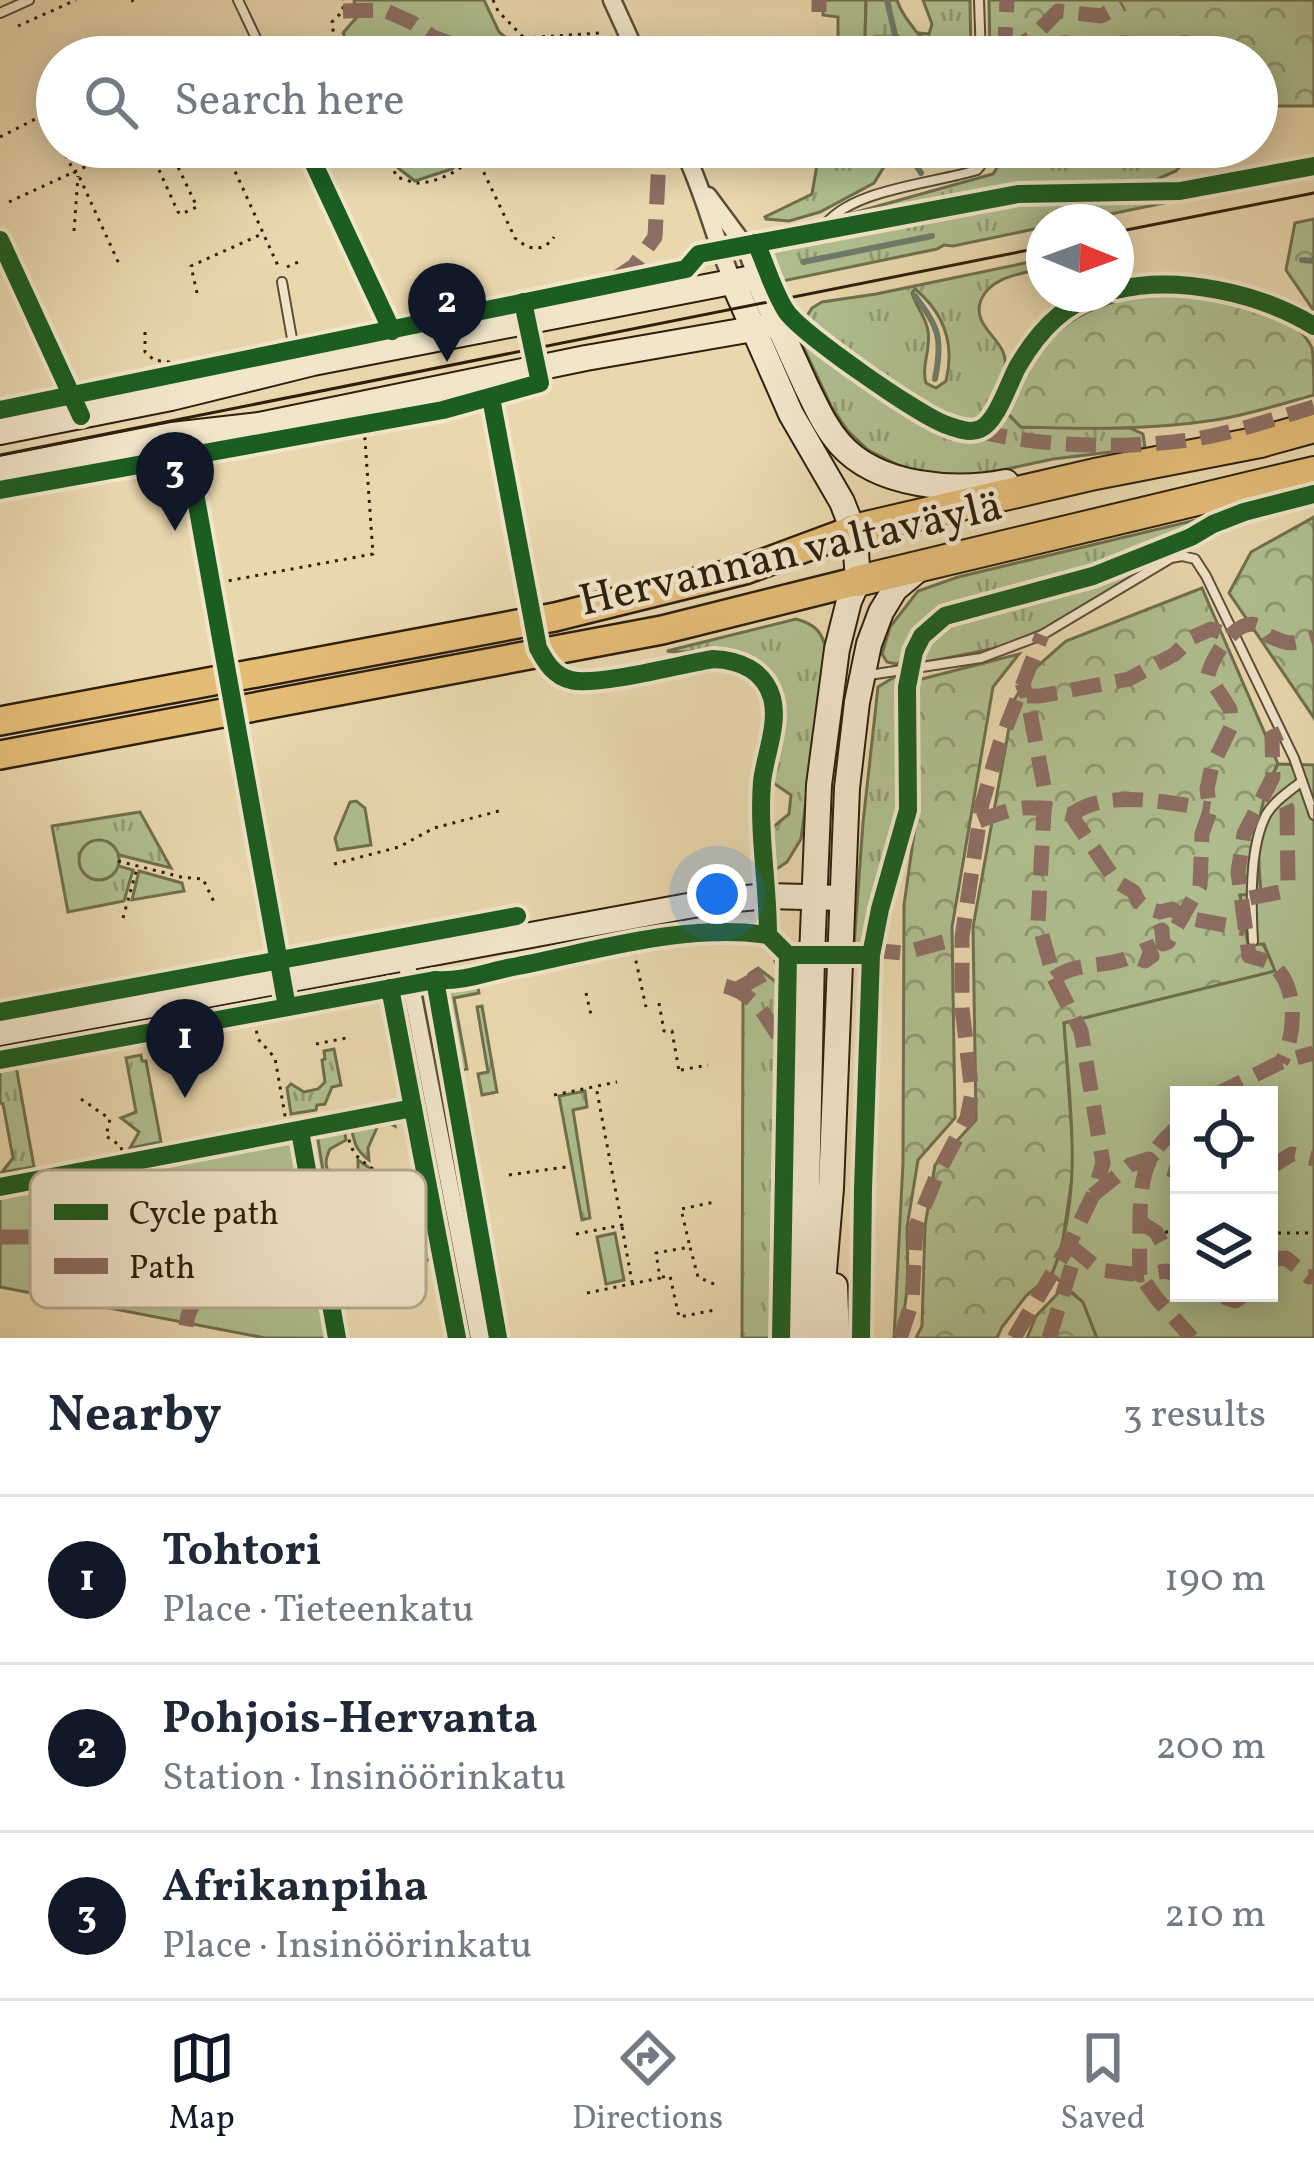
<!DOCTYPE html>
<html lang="en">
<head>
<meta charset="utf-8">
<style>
	body { margin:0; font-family:Vollkorn,serif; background:#f2f2f3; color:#1f2937 }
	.controls { position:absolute; right:36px; bottom:36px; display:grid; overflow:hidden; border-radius:0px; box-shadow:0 6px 30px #0003 }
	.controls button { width:108px; height:108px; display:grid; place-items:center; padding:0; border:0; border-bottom:3px solid #e0e1e3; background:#fff; color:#1f2937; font:60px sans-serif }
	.compass { position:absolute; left:1026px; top:204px; width:108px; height:108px; border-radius:50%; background:#fff; box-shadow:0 6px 30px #0003; rotate:91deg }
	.you { position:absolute; left:717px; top:894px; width:42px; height:42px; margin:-30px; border:9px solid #fff; border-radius:50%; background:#1a73e8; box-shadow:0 0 0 18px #1a73e833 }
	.badge { display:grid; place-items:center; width:78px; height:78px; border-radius:50%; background:#111827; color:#fff; font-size:39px; font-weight:700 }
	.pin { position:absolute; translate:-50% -99px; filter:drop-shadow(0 3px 6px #0008) }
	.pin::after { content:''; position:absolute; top:63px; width:42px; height:36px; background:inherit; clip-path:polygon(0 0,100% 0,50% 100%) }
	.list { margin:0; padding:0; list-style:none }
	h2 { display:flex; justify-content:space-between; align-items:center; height:156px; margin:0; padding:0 48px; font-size:51px }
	h2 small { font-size:39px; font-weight:400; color:#747a83 }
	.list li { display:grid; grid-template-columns:78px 1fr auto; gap:36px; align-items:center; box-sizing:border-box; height:168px; padding:0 48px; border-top:3px solid #e0e1e3 }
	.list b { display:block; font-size:45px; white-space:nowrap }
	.list p { margin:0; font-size:39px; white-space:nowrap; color:#747a83 }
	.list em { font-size:39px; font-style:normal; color:#747a83 }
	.icon { flex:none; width:66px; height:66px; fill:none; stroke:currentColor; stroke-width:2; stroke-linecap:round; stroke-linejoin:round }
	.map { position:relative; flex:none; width:1314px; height:1338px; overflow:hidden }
	.search { position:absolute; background:#fff; box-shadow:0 6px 30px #0003; left:36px; right:36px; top:36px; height:132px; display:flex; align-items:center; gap:30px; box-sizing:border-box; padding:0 42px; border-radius:66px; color:#747a83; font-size:45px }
	.sheet { height:660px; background:#fff }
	nav { display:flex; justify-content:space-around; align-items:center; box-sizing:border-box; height:168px; border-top:3px solid #e0e1e3; background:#fff; font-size:33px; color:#747a83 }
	nav a { display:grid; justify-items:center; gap:6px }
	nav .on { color:#111827 }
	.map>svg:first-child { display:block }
	.grass { fill:url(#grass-tufts); stroke:#6f6f4e; stroke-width:3; fill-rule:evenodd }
	.forest { fill:url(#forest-crowns); stroke:#6f6f4e; stroke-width:3 }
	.wetland { fill:url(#wetland-marsh); stroke:#6f6f4e; stroke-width:3 }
	.park { fill:#b0bf8f; stroke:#6f6f4e; stroke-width:3; fill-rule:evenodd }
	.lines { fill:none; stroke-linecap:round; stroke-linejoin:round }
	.stream { stroke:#6d7c6a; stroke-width:6 }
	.lane-casing { stroke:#5d4d35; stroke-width:12 }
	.street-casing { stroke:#5d4d35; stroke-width:21 }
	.secondary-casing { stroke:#2e1f0d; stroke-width:28 }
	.primary-casing { stroke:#2e1f0d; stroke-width:32 }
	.highway-casing { stroke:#2e1f0d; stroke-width:34 }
	.path { stroke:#2e1f0d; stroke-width:3; stroke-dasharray:3 6; stroke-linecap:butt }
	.lane { stroke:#f1e5ca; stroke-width:8 }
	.street { stroke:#f1e5ca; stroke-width:16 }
	.secondary { stroke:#f1e5ca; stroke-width:24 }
	.primary { stroke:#e4bc76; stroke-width:27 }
	.highway { stroke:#e4bc76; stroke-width:30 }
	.tram { stroke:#2e1f0d; stroke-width:3 }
	.quiet { stroke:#8d6e63; stroke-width:15; stroke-dasharray:30 15; stroke-linecap:butt }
	.cycleway-casing { stroke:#f1e5ca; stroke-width:26 }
	.cycleway { stroke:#1b5e20; stroke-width:18 }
	.labels { text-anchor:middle; stroke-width:9; stroke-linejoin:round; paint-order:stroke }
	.street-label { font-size:45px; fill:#2e1f0d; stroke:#f1e5ca }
	.key { fill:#f1e5ca; stroke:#b6aa91; stroke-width:3 }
	.key-label { font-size:33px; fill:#2e1f0d }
</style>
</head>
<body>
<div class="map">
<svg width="1314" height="1338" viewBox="0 0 1314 1338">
	<defs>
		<pattern id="grass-tufts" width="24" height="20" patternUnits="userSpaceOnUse" patternTransform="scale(3)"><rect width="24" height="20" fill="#b0bf8f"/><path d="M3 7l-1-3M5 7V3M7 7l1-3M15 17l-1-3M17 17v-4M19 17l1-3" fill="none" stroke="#909b73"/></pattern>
		<pattern id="forest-crowns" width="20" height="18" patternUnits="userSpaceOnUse" patternTransform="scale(3)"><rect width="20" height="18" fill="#b0bf8f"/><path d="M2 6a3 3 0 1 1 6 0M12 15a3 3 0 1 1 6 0" fill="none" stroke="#909b73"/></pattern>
		<pattern id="wetland-marsh" width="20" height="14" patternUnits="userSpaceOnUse" patternTransform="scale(3)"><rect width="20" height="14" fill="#b0bf8f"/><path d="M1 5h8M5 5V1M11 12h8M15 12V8" fill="none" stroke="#909b73"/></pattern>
	</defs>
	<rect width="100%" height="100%" fill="#e9d7ad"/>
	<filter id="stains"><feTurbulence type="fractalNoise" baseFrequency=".00167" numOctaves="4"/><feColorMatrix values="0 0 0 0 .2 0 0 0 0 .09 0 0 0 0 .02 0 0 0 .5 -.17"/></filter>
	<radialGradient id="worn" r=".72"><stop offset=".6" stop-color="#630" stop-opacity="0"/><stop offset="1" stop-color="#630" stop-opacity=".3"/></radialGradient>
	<g class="grass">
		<path d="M823 0H866L865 39 869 57H838V17L823 15Z"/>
		<path d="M923 0H970L971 57H933L920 33 929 34 932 24Z"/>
		<path d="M820 147H902L901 158 885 165 874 183 820 212 789 221 766 219 765 217 812 194Z"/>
		<path d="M1101 147H1198L1176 171 1153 181 1026 183 842 216 993 174 998 166V151L1000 156 1040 159Z"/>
		<path d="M1034 201 1169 202 1091 218 1044 222V227L953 246 944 245 937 249 783 281 776 275 768 258 771 248 794 243 992 206Z"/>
		<path d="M1044 259V268C1022 274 991 276 981 300 970 328 1009 340 1005 366 1003 381 990 415 976 420 937 434 836 345 805 319L812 308 822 302 876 294ZM915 289C944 313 955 344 946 381L936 388 926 383C921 366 931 350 928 331 926 317 916 307 912 293Z"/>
		<path d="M793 325C827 348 948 460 988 434 997 429 1001 419 1005 411L1021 427 1130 428 1143 434 1145 448 1053 459 966 478 927 473 898 465 868 450 847 430 831 406Z"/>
		<path d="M1200 519 1199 524C1125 565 1027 586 946 609L925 620 904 661 896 664 887 662 882 654 890 627 918 591 958 577Z"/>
		<path d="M1154 558 1155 563 1051 626 1001 647 922 663V652L938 629 1006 605 1074 588Z"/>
		<path d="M796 619C814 624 822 631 826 649L801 839 787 862 775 870 772 828 789 814 791 795 772 782C779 741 797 691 757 661 746 654 735 649 722 649 703 647 686 655 667 651Z"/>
		<path d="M896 676 902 681 904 800 867 946H854L863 823 878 687Z"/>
		<path d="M140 812 171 868 119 855 118 866 133 870 124 901 68 912 52 826Z"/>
		<path d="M139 871 182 883 184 891 132 900Z"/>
		<path d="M758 968 780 985 775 1338H742L743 1001 749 974Z"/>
		<path d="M477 983 479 993 454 998 467 1069 457 1071 442 990Z"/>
		<path d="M482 1006 497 1092 482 1095 478 1074 488 1072 477 1007Z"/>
		<path d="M334 1049 341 1085 332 1087 325 1104 317 1105 316 1110 291 1114 287 1088 291 1084 304 1092 318 1089 325 1082 322 1060 325 1059 324 1051Z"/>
		<path d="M141 1055 142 1061H146L161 1142 130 1148 139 1132 121 1118 136 1112 126 1058Z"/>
		<path d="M16 1066 34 1167 2 1172 13 1158 3 1104 0 1103V1069Z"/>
		<path d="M585 1091 587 1107 573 1110 590 1218 582 1220 559 1096Z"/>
		<path d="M393 1118 395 1126 384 1121 379 1123 368 1148 369 1160C355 1150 354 1141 351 1126Z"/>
		<path d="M344 1128 346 1140 330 1149C324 1161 324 1171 336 1179L358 1175V1160L374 1171 378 1187 327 1196 317 1134Z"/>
		<path d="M431 1238 435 1258 400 1268 389 1278 390 1294 380 1289 379 1277 368 1268 358 1272 356 1286 344 1288 338 1252 360 1248 362 1255 382 1251 381 1248Z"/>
	</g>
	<g class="forest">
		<path d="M989 0H1314V106H1257V57H990Z"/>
		<path d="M997 147H1101C1075 153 1021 169 1000 156Z"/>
		<path d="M1314 219V311L1286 270 1295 223Z"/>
		<path d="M1155 292C1199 292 1290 301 1312 348 1314 360 1314 381 1314 395 1281 404 1248 415 1215 420 1150 430 1086 429 1021 427L1005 411C1043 332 1068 309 1155 292Z"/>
		<path d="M1314 517V718L1229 593 1251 552Z"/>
		<path d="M1202 588 1278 764C1254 809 1257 845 1261 895L1240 896 1276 971 1064 1023 1074 1165 1061 1252 1052 1274 1026 1296 1002 1327 997 1338H916L922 1326 925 1226 935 1165 976 1120 973 927 1014 700 1033 670 1066 641Z"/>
		<path d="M1019 654 993 687 952 927 955 1118 918 1160 907 1227 908 1283 902 1326 896 1338H894L903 1163 904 905 918 806V680Z"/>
		<path d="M1064 1287 1083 1302 1097 1338H1027L1036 1316Z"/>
	</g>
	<path class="wetland" d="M866 0H897C903 20 924 37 933 57H869L865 39Z"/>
	<g class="park">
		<path d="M354 0H484L499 32 514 44 509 57H353L343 33 356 18Z"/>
		<path d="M389 147H475L452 169 415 181 398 168Z"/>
		<path d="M1278 764 1314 765V1338H1097L1083 1302 1052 1274C1084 1195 1070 1107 1064 1023L1275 971 1264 944 1248 945 1240 895 1261 894C1257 845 1254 809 1278 764ZM1179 1095H1269V1293H1179Z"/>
		<path d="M356 801 365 808 371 845 338 850 335 838 350 802Z"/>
		<circle cx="99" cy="860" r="20"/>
		<path d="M307 1121 346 1338H265L0 1287V1179Z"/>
		<path d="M615 1233 624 1280 606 1284 597 1237Z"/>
	</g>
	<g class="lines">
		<g class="stream">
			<path d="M887 0 895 35 915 57"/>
			<path d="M909 147V154L921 173"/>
			<path d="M1302 260 1314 261"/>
			<path d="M803 262 932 236"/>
			<path d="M915 296C939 328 943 338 935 379"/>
		</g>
		<defs>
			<g id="lane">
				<path d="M238 0 265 57"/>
				<path d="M979 0 981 57"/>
				<path d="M0 13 29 0"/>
				<path d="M306 147 346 233"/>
				<path d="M822 229C847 189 933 184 977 170L984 161 986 147"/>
				<path d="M0 240 78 409"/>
				<path d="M282 282 294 350"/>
				<path d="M869 675 981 658 1042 635 1171 558 1182 556 1195 559 1206 576 1294 758 1314 815"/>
				<path d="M1253 941C1251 905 1249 848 1266 815 1274 801 1290 791 1302 781"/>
			</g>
			<g id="street">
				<path d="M612 0 638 57"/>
				<path d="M682 147C704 190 714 238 733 282"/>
				<path d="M708 196 745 246 757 277"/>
				<path d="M406 960 479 1338"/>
			</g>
			<g id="secondary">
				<path d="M733 282 791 414 842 502 853 530 856 552 858 581 849 601 837 649 819 785 812 956 804 1338"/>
				<path d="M0 432 171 398 313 363 757 277C773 314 790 351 807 388 817 408 825 427 840 444 878 487 954 492 1006 482"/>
				<path d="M0 469 172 435 259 425 586 358 764 327"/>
				<path d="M0 1033 715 901 768 896 842 898"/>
				<path d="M835 1286 837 1338"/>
				<path d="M819 1330 831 1188 847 788 857 702 869 644 881 612 895 589 919 569"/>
			</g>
			<g id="primary">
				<path d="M0 721 555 617 745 570 853 530"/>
				<path d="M0 755 662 630 858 581"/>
			</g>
			<g id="highway">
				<path d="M853 530 1095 474 1260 442 1314 427"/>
				<path d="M858 581 1314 472"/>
			</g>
		</defs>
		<use href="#lane" class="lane-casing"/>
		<use href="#street" class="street-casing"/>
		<use href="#secondary" class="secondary-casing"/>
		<use href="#primary" class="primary-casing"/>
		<use href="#highway" class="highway-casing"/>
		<g class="path">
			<path d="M132 0 133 2"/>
			<path d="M493 0 498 11 524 38 517 57"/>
			<path d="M18 26 76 0"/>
			<path d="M566 37 575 46 607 47"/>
			<path d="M524 38 600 33"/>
			<path d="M342 57 334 38 332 22 343 11V0"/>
			<path d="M47 115 57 136"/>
			<path d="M0 137 57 108"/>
			<path d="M62 147 74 172 78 174 120 266"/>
			<path d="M149 147 165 153 177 147"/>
			<path d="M191 147 198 163"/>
			<path d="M224 147 279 268"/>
			<path d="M382 147 397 177C400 178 414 183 417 183 440 183 470 166 481 147"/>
			<path d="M476 156 515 238C528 250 543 253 554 237"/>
			<path d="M159 170 178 212 181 214 197 207 170 150"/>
			<path d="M9 202 128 147"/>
			<path d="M74 231 78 176"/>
			<path d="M287 267 298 262"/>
			<path d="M197 293 191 266 262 234"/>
			<path d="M145 332V352L154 360 169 362 173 371"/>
			<path d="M211 584 373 554 364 426"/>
			<path d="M118 861 181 877 203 879 214 902"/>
			<path d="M334 864 399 847 434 828 499 811"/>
			<path d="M123 918 137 868"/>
			<path d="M632 943 646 1007"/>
			<path d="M586 993 592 1019"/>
			<path d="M659 1003 664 1031H672L679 1071"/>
			<path d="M253 1013 258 1039 275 1058 288 1133"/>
			<path d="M316 1044 346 1038"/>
			<path d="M681 1070 708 1065"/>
			<path d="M554 1095 617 1082"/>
			<path d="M81 1099 110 1119 106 1136 121 1146 122 1153 95 1158 92 1169"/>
			<path d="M345 1122C348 1134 349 1149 359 1158 366 1165 374 1168 381 1177"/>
			<path d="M509 1175 566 1167"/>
			<path d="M622 1227 632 1282"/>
			<path d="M1156 1232H1179"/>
			<path d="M1269 1233H1314"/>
			<path d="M576 1234 622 1225 596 1086"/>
			<path d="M689 1243 681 1209 715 1202"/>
			<path d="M662 1277 670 1276 679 1317 715 1310"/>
			<path d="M358 1290 362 1278H370L378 1294"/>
			<path d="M587 1293 660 1278 656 1253 690 1247 698 1277 716 1285"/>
			<path d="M393 1296V1284L399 1274"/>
			<path d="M332 1314 347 1311 342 1291 403 1300 406 1296"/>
		</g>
		<use href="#lane" class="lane"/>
		<use href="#street" class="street"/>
		<use href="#secondary" class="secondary"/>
		<use href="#primary" class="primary"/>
		<use href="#highway" class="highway"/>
		<g class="tram">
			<path d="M1116 232 1314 193"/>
			<path d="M0 455 1044 247"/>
		</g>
		<g class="quiet">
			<path d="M343 11 384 10 413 23 433 37 457 46 472 57"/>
			<path d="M819 12V0"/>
			<path d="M1005 55 1036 34 1058 11 1101 16 1123 4"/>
			<path d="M1004 57 1007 0"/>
			<path d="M616 278 634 266 655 237 659 159"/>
			<path d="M977 431C1045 447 1119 449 1189 440 1231 434 1273 419 1314 407"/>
			<path d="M1027 696H1040L1129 679 1175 654 1191 638 1211 629 1228 635"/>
			<path d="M1281 733 1272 737 1273 777 1244 834 1238 872 1249 956C1255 958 1262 959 1268 962 1299 979 1297 1037 1281 1062"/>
			<path d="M1313 812H1314"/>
			<path d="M1071 815C1106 788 1169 803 1210 809"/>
			<path d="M979 821C1020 805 1029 804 1071 815L1116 881 1134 892 1138 901 1146 908 1160 912 1172 909 1183 917 1245 929"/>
			<path d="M1250 898 1280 892 1288 882 1287 808 1282 798"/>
			<path d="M871 955 882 951 903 953 962 937"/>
			<path d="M1054 978C1079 960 1107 969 1132 956L1145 961 1152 956 1145 939 1162 930 1163 944 1168 942 1200 886 1202 834 1210 811 1207 789 1212 766 1231 727 1230 709 1208 675C1214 651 1247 602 1269 636 1292 646 1291 644 1314 637"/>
			<path d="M725 986C755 994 766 1016 782 1042"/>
			<path d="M737 989 788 961"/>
			<path d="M1215 1095 1281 1062 1314 1053"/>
			<path d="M1179 1126C1145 1154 1141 1175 1140 1218 1140 1237 1139 1255 1140 1275L1166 1271 1179 1276"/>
			<path d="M1269 1168 1292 1154 1314 1159"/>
			<path d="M1093 1195 1130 1165 1149 1159 1155 1165 1179 1172"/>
			<path d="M1140 1222 1156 1232 1162 1243H1179"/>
			<path d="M0 1237H70L141 1245"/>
			<path d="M1069 1245 1100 1270 1140 1275 1157 1299 1192 1338"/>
			<path d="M1269 1260 1286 1258 1309 1277 1314 1276"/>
			<path d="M1223 1293 1226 1298 1235 1301 1247 1293"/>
			<path d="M52 1302 50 1296 57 1237"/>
			<path d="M186 1326 188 1315 206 1280"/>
			<path d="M900 1338 912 1302 916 1226 937 1175 967 1118 972 1093 962 1008V937L982 804 1000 743 1042 635"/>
			<path d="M1014 1338 1069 1245 1093 1195 1103 1163 1081 1031 1054 978 1038 921 1045 792 1027 696 1022 683"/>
			<path d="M1049 1338 1072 1265 1069 1245"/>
		</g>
		<defs>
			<g id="cycleway">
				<path d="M306 147 392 331"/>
				<path d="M0 240 81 416"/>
				<path d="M756 243C766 265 773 291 786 311 802 334 916 413 944 424 955 428 969 434 980 429 997 422 1009 382 1018 366 1036 335 1063 304 1099 294"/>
				<path d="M1116 290C1178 275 1260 293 1314 326"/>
				<path d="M491 398 538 648C546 663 554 676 571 680 596 687 682 664 713 659 739 660 764 670 772 698 779 724 765 755 762 782 758 833 768 884 768 935L788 955H871"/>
				<path d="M0 410 686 269 699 254 1018 194 1180 191 1314 166"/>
				<path d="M188 454 287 1007"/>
				<path d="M0 490 443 410 540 383 523 302"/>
				<path d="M435 980 498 1338"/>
				<path d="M390 988 457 1338"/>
				<path d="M0 1012 517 916"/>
				<path d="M0 1060 435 980C465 982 489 971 518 966 599 950 685 923 768 935"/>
				<path d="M300 1131 337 1338"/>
				<path d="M78 1172C110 1194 116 1216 140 1243 149 1253 160 1258 171 1264 198 1278 223 1288 252 1272 279 1256 283 1225 280 1197"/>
				<path d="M0 1187 413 1108"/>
				<path d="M131 1232 241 1212 248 1203 298 1194"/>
				<path d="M781 1338 788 955"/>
				<path d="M861 1338 863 1189 871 955 880 909 908 810 907 687 914 652 922 636 945 616 1093 576 1191 537 1213 524 1244 512 1314 494"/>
			</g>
		</defs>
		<use href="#cycleway" class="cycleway-casing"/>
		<use href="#cycleway" class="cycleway"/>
	</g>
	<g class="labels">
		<g class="street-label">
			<text transform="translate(790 551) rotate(-13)" y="16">Hervannan valtaväylä</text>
		</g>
	</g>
	<rect x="30" y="1170" width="396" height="138" rx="18" class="key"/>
	<rect x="54" y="1204" width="54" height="16" fill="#1b5e20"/>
	<rect x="54" y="1258" width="54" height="16" fill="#8d6e63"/>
	<g class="key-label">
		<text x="129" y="1224">Cycle path</text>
		<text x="129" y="1278">Path</text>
	</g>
	<rect width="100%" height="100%" filter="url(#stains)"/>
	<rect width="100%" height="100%" fill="url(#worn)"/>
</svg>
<div class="controls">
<button><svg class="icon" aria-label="locate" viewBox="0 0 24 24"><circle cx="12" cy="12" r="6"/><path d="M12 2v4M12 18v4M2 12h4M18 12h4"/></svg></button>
<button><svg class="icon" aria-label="layers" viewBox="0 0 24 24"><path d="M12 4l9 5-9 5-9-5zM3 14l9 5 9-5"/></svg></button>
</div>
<svg class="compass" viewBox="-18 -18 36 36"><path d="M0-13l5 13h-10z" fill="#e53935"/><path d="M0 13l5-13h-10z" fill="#747a83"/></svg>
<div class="you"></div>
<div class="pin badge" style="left:185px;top:1098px">1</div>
<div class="pin badge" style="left:447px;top:362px">2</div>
<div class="pin badge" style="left:175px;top:531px">3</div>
<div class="search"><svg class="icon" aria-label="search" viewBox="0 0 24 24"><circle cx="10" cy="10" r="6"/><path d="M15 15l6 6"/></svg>Search here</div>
</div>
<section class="sheet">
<h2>Nearby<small>3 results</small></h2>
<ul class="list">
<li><span class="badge">1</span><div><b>Tohtori</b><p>Place · Tieteenkatu</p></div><em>190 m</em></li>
<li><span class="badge">2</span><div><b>Pohjois-Hervanta</b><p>Station · Insinöörinkatu</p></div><em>200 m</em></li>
<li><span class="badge">3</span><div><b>Afrikanpiha</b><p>Place · Insinöörinkatu</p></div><em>210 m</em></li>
</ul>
</section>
<nav>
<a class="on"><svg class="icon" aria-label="map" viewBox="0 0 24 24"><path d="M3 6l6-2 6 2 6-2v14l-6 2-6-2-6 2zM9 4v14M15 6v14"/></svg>Map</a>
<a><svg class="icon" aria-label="directions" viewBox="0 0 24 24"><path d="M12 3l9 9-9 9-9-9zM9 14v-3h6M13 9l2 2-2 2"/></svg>Directions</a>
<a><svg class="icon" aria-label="saved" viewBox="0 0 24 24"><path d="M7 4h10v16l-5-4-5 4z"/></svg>Saved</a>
</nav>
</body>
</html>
